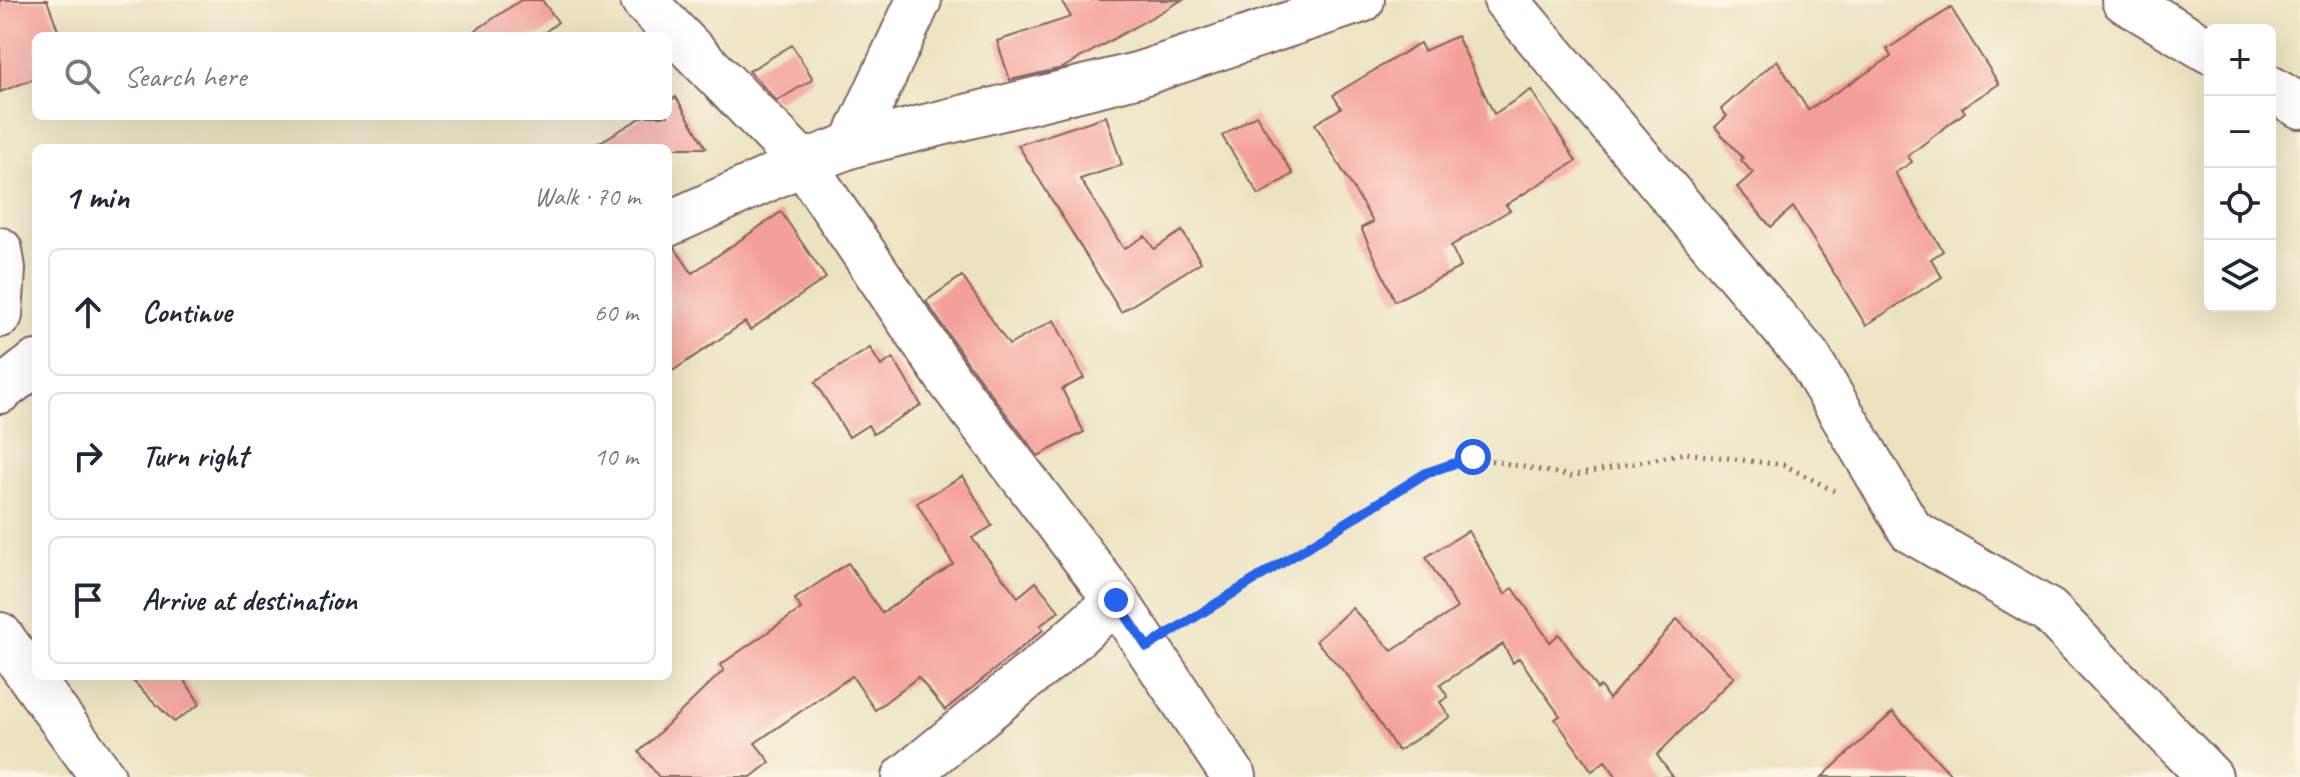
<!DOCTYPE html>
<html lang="en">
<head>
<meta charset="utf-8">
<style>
	body { margin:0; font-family:Caveat,sans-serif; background:#f6f6f7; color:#1f2937 }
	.controls { position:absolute; right:24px; top:24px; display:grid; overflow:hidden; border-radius:12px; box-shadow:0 8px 32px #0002 }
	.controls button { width:72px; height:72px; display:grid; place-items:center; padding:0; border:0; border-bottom:2px solid #e0e1e3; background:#fff; color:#1f2937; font:40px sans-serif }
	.stop { position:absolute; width:24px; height:24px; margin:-18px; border:6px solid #2563eb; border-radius:50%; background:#fff }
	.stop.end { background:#2563eb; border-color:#fff; box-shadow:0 2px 8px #0008 }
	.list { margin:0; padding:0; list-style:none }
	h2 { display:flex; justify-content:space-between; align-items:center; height:104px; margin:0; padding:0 32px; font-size:34px }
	h2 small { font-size:26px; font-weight:400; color:#747a83 }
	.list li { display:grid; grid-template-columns:52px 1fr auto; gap:24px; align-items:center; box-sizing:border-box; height:128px; margin:0 16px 16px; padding:0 16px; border:2px solid #e0e1e3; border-radius:12px }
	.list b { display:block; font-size:30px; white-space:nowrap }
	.list em { font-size:26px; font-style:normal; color:#747a83 }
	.icon { flex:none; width:44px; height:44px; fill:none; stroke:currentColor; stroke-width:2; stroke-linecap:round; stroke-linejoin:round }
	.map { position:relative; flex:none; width:2300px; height:777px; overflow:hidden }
	.search { position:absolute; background:#fff; box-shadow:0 8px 32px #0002; left:32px; top:32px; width:640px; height:88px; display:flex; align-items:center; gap:20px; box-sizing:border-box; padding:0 28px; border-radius:12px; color:#747a83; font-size:30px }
	.panel { position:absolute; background:#fff; box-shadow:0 8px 32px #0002; left:32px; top:144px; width:640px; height:536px; border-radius:12px }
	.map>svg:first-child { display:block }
	.building { fill:#f4a09a }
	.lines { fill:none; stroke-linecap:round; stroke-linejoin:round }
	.minor-casing { stroke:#82645f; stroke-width:48 }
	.path { stroke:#82645f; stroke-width:5; stroke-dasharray:2 6; stroke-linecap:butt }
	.minor { stroke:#fff; stroke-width:44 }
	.route { stroke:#2563eb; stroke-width:10 }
</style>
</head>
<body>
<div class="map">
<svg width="2300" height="777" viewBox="0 0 2300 777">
	<rect width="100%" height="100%" fill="#fcf5e5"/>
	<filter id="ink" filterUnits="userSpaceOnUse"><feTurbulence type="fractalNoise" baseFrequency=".0125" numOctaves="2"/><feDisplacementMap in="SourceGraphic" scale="16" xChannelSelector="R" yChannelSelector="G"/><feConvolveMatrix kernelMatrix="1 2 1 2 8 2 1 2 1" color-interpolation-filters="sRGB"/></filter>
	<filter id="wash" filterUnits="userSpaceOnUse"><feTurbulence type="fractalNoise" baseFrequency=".006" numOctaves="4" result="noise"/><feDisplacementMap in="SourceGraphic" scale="32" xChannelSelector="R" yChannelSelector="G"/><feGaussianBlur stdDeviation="1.8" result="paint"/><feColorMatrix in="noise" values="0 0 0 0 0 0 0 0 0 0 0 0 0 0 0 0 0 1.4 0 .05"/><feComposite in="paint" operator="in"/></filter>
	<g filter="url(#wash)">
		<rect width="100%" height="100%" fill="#ebe3c0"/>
		<g id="blocks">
			<g class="building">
				<path d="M0 0H47L60 36H36V78L0 92Z"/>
				<path d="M521 0H542L558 22 540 36H467Z"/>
				<path d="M1061 0H1182L1062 68 1010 80 997 41 1071 17Z"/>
				<path d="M1951 8 1999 84 1962 108 1965 112 1908 156 1912 162 1895 173 1943 251 1931 259 1942 277 1866 325 1793 207 1771 227 1737 187 1753 173 1741 160 1743 158 1715 127 1727 116 1721 109 1777 60 1808 110 1891 57 1887 49Z"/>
				<path d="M1457 36 1494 114 1531 90 1576 161 1506 205 1510 210 1451 246 1461 267 1395 301 1361 228 1373 222 1315 124 1341 108 1333 95 1420 43 1424 51Z"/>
				<path d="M792 45 813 79 777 101 749 71Z"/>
				<path d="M676 97 706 148H590L644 116H668V102Z"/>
				<path d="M1256 115 1293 174 1259 195 1222 136Z"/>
				<path d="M1106 116 1122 165 1080 179 1124 249 1145 236 1154 249 1182 231 1201 262 1121 312 1018 145Z"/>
				<path d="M781 212 826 278 750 330 745 322 668 374V249L675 248 692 273Z"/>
				<path d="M962 276 1009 345 1054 320 1084 378 1062 389 1084 432 1038 456 970 366 926 301Z"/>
				<path d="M870 348 881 366 893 358 921 405 873 434 868 425 849 437 815 382Z"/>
				<path d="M963 476 992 526 972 538 1018 597 1036 582 1059 611 1040 626 1043 630 945 710 918 677 875 710 852 676 755 743 770 762 751 777H659L639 752 724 670 720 665 801 609 795 599 848 563 882 613 953 564 917 503Z"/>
				<path d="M1468 531 1505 594 1513 588 1550 642 1559 634 1597 689 1600 686 1609 699 1677 619 1734 677 1657 755 1673 777H1617L1605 761 1592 771 1555 719 1560 716 1519 658 1513 663 1503 644 1440 685 1448 697 1440 702 1450 717 1398 751 1349 677 1316 641 1352 608 1392 651 1457 608 1426 557Z"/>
				<path d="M128 676H182L200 704 174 722Z"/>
				<path d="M1893 712 1953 777H1822Z"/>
			</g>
		</g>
	</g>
	<g filter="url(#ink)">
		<use href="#blocks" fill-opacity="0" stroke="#82645f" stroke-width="2"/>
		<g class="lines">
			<defs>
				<g id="minor">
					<path d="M643 0 803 163 950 381 1116 600 1234 777"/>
					<path d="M1506 0 1808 357 1911 531 2049 611 2210 777"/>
					<path d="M2124 0 2210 51"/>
					<path d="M2270 88 2300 106"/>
					<path d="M852 145 919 0"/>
					<path d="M668 224 803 163 852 145 1140 74 1362 0"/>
					<path d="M0 250 3 269 0 315"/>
					<path d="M0 391 36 363"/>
					<path d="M0 635 103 777"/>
					<path d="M905 777 1057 653 1116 600"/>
				</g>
			</defs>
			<use href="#minor" class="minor-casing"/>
			<path class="path" d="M1185 623 1426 473 1473 457 1571 476 1685 453 1784 465 1834 491"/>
			<use href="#minor" class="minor"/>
		</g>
	</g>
	<g class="lines" filter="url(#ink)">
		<path class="route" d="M1116 600 1147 647 1426 473 1473 457"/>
	</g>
</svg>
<div class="controls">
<button>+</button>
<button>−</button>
<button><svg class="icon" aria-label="locate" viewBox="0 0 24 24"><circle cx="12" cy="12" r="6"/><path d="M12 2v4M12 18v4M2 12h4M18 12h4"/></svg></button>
<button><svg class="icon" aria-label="layers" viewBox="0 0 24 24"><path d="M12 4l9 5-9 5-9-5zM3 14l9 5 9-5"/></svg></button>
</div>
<div class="stop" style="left:1473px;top:457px"></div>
<div class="stop end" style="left:1116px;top:600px"></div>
<div class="search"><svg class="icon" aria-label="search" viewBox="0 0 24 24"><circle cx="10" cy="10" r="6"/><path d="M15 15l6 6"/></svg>Search here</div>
<section class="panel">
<h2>1 min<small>Walk · 70 m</small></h2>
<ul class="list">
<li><svg class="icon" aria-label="ahead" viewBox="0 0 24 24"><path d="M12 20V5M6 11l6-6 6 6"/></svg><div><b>Continue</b></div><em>60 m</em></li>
<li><svg class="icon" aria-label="right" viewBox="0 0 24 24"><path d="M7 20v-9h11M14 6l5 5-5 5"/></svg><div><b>Turn right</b></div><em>10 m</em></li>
<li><svg class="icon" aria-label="arrive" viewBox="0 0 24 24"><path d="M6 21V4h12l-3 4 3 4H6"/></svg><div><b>Arrive at destination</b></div></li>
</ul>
</section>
</div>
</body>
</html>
